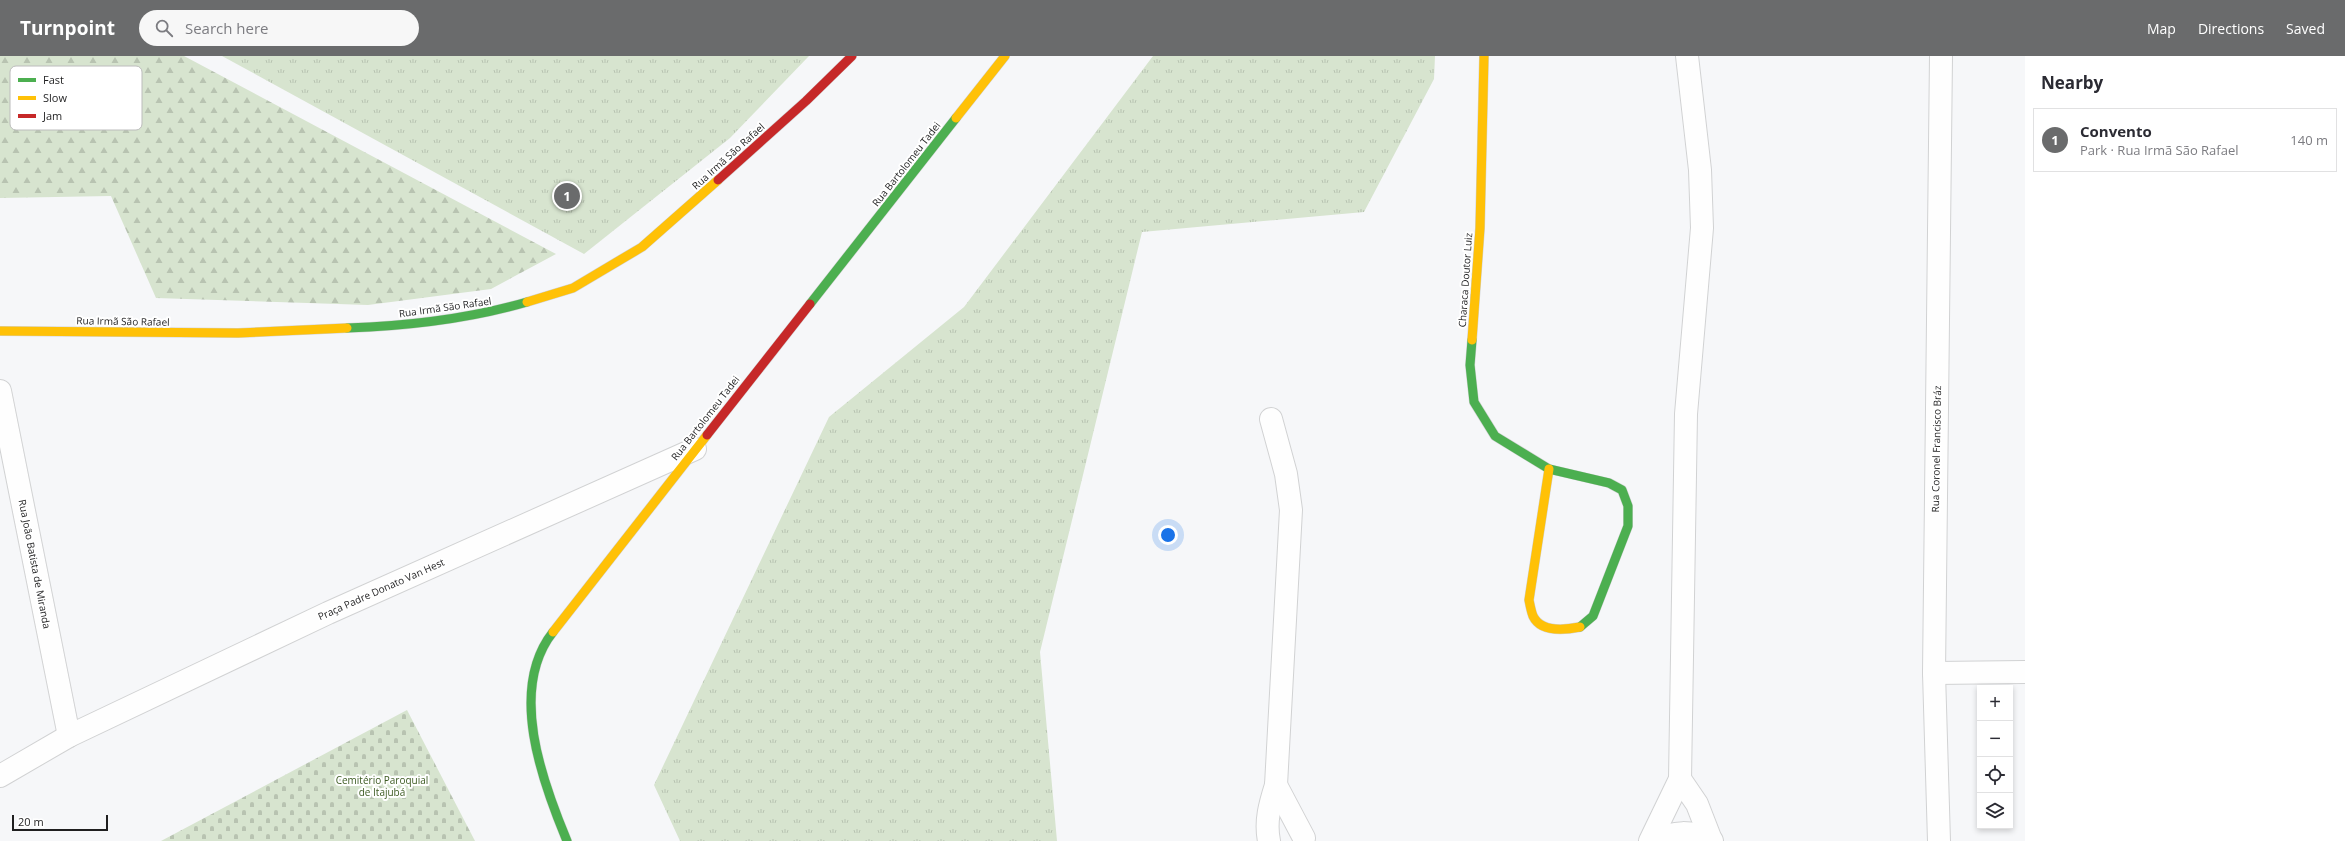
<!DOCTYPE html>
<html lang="en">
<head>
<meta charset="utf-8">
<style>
	body { margin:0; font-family:"Open Sans",sans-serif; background:#f7f7f7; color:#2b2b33 }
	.controls { position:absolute; right:12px; bottom:12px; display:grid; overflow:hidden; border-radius:0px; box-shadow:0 2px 6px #0003 }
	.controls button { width:36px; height:36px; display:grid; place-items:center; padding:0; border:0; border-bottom:1px solid #e1e1e2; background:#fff; color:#2b2b33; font:20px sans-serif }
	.scale { position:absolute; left:12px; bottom:10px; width:96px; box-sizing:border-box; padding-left:4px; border:2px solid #1f1f20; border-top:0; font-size:11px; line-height:14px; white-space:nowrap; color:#1f1f20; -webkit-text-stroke:3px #fff; paint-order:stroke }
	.you { position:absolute; left:1168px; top:479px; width:14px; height:14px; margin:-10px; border:3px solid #fff; border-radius:50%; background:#1a73e8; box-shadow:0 0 0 6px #1a73e833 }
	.badge { display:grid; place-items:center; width:26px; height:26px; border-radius:50%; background:#6a6b6c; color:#fff; font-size:13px; font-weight:700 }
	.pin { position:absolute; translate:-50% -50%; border:2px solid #fff; box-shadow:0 1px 4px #0006 }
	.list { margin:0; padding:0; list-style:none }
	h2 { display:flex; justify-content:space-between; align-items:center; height:52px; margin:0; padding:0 16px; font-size:17px }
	h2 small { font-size:13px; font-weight:400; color:#7c7c81 }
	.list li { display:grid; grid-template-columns:26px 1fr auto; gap:12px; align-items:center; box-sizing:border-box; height:64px; margin:0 8px 8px; padding:0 8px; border:1px solid #e1e1e2; border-radius:0px }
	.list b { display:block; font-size:15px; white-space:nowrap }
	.list p { margin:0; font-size:13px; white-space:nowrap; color:#7c7c81 }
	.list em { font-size:13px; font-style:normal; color:#7c7c81 }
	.icon { flex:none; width:22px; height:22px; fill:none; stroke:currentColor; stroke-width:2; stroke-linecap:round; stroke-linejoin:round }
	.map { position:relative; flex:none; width:2025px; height:785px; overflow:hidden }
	header { display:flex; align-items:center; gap:24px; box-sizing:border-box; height:56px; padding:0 20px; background:#6a6b6c; color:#fff }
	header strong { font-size:19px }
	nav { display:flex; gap:22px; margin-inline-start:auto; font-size:14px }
	.search { width:280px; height:36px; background:#f7f7f7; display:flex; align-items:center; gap:10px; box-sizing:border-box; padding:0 14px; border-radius:22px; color:#7c7c81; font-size:15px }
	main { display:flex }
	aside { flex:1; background:#fff }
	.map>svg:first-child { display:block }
	.forest { fill:url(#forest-firs) }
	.cemetery { fill:url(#cemetery-stones) }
	.park { fill:url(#park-tufts) }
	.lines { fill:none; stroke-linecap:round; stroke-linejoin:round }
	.street-casing { stroke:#d1d2d3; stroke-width:24 }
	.fast-casing { stroke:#d1d2d3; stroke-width:10 }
	.slow-casing { stroke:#d1d2d3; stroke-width:10 }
	.jam-casing { stroke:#d1d2d3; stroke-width:10 }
	.street { stroke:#fefefe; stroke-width:22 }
	.fast { stroke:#4caf50; stroke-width:9 }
	.slow { stroke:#ffc107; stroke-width:9 }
	.jam { stroke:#c62828; stroke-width:9 }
	.labels { text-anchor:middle; stroke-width:4; stroke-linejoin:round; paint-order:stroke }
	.street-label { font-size:10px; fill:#1f1f20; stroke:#fff }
	.park-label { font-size:10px; fill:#3c5a21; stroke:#fff }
	.key { fill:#fff; stroke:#bcbcbc; stroke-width:1 }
	.key-label { font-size:11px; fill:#1f1f20 }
</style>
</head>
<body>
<header>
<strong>Turnpoint</strong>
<div class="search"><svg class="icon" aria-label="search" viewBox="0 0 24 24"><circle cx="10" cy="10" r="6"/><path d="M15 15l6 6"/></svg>Search here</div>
<nav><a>Map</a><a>Directions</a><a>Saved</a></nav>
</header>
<main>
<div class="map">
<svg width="2025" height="785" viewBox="0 0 2025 785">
	<defs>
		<pattern id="forest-firs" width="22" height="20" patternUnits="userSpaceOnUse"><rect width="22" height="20" fill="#d7e4cf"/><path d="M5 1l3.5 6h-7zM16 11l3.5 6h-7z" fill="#b8c3b1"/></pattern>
		<pattern id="cemetery-stones" width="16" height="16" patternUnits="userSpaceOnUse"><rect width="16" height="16" fill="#d7e4cf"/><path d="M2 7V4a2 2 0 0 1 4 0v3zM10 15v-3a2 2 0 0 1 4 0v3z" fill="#b8c3b1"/></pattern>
		<pattern id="park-tufts" width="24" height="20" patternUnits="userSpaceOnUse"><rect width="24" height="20" fill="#d7e4cf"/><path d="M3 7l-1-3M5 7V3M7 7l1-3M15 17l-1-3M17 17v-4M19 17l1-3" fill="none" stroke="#b8c3b1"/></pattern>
	</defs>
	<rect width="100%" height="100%" fill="#f6f7f9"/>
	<path class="forest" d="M0 0H184L556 198 491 233 368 249 156 242 111 140 0 142Z"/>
	<path class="cemetery" d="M407 654 475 785H161Z"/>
	<g class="park">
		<path d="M222 0H809L730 82 584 198Z"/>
		<path d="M1153 0H1435L1434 23 1364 156 1142 176 1040 596 1057 785H680L654 729 829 361 964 251Z"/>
	</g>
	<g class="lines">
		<defs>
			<g id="street">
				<path d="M0 335 69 680"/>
				<path d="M1934 617 2025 616"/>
				<path d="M0 720 69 680 328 557 695 393"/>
				<path d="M1680 723 1697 748 1711 784"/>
				<path d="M1276 729 1304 782"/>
				<path d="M1269 785C1265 765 1270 748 1276 729L1291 454 1286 418 1271 363"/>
				<path d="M1650 785 1680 723 1686 358 1702 172 1700 114 1687 0"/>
				<path d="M1653 785C1674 775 1691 774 1712 785"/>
				<path d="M1939 785 1934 617 1941 0"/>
			</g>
			<g id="fast">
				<path d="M810 248 956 62"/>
				<path d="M347 272C407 270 469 263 527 246"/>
				<path d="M1472 284 1470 309 1474 346 1495 380 1549 413 1609 427 1622 434 1628 450V470L1593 560 1580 571"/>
				<path d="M553 576C508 633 542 725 567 785"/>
			</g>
			<g id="slow">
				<path d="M956 62 1005 0"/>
				<path d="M527 246 573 232 642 191 718 124"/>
				<path d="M0 275 238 277 347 272"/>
				<path d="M1472 284 1480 172 1484 0"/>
				<path d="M1549 413 1529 544C1530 549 1531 555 1533 560 1541 577 1565 574 1580 571"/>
				<path d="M553 576 707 379"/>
			</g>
			<g id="jam">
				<path d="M718 124 806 45 852 0"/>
				<path d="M707 379 810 248"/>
			</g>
		</defs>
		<use href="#street" class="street-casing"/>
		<use href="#fast" class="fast-casing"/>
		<use href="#slow" class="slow-casing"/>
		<use href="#jam" class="jam-casing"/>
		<use href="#street" class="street"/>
		<use href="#fast" class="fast"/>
		<use href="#slow" class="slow"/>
		<use href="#jam" class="jam"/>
	</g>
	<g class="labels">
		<g class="street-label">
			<text transform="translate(728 100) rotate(-42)" y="4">Rua Irmã São Rafael</text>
			<text transform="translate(906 108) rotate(-52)" y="4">Rua Bartolomeu Tadei</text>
			<text transform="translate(1465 224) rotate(-86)" y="4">Characa Doutor Luiz</text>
			<text transform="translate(445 251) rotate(-8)" y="4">Rua Irmã São Rafael</text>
			<text transform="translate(123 265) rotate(1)" y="4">Rua Irmã São Rafael</text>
			<text transform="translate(705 362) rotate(-52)" y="4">Rua Bartolomeu Tadei</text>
			<text transform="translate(1936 393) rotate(-89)" y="4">Rua Coronel Francisco Bráz</text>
			<text transform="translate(35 508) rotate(79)" y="4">Rua João Batista de Miranda</text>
			<text transform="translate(381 533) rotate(-24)" y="4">Praça Padre Donato Van Hest</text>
		</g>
		<g class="park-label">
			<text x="382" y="728">Cemitério Paroquial<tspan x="382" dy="12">de Itajubá</tspan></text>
		</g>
	</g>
	<rect x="10" y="10" width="132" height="64" rx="6" class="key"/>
	<rect x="18" y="22" width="18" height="4" fill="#4caf50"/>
	<rect x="18" y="40" width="18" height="4" fill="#ffc107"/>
	<rect x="18" y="58" width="18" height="4" fill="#c62828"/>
	<g class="key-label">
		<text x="43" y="28">Fast</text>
		<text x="43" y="46">Slow</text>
		<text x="43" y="64">Jam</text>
	</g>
</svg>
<div class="controls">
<button>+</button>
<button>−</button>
<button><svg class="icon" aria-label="locate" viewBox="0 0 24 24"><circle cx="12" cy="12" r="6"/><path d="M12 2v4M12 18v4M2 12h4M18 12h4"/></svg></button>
<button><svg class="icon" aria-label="layers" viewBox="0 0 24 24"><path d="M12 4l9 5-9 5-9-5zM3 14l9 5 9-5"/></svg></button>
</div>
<div class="scale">20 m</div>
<div class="you"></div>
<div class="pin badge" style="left:567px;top:140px">1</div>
</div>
<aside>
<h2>Nearby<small></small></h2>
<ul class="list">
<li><span class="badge">1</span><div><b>Convento</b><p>Park · Rua Irmã São Rafael</p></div><em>140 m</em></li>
</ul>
</aside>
</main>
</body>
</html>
